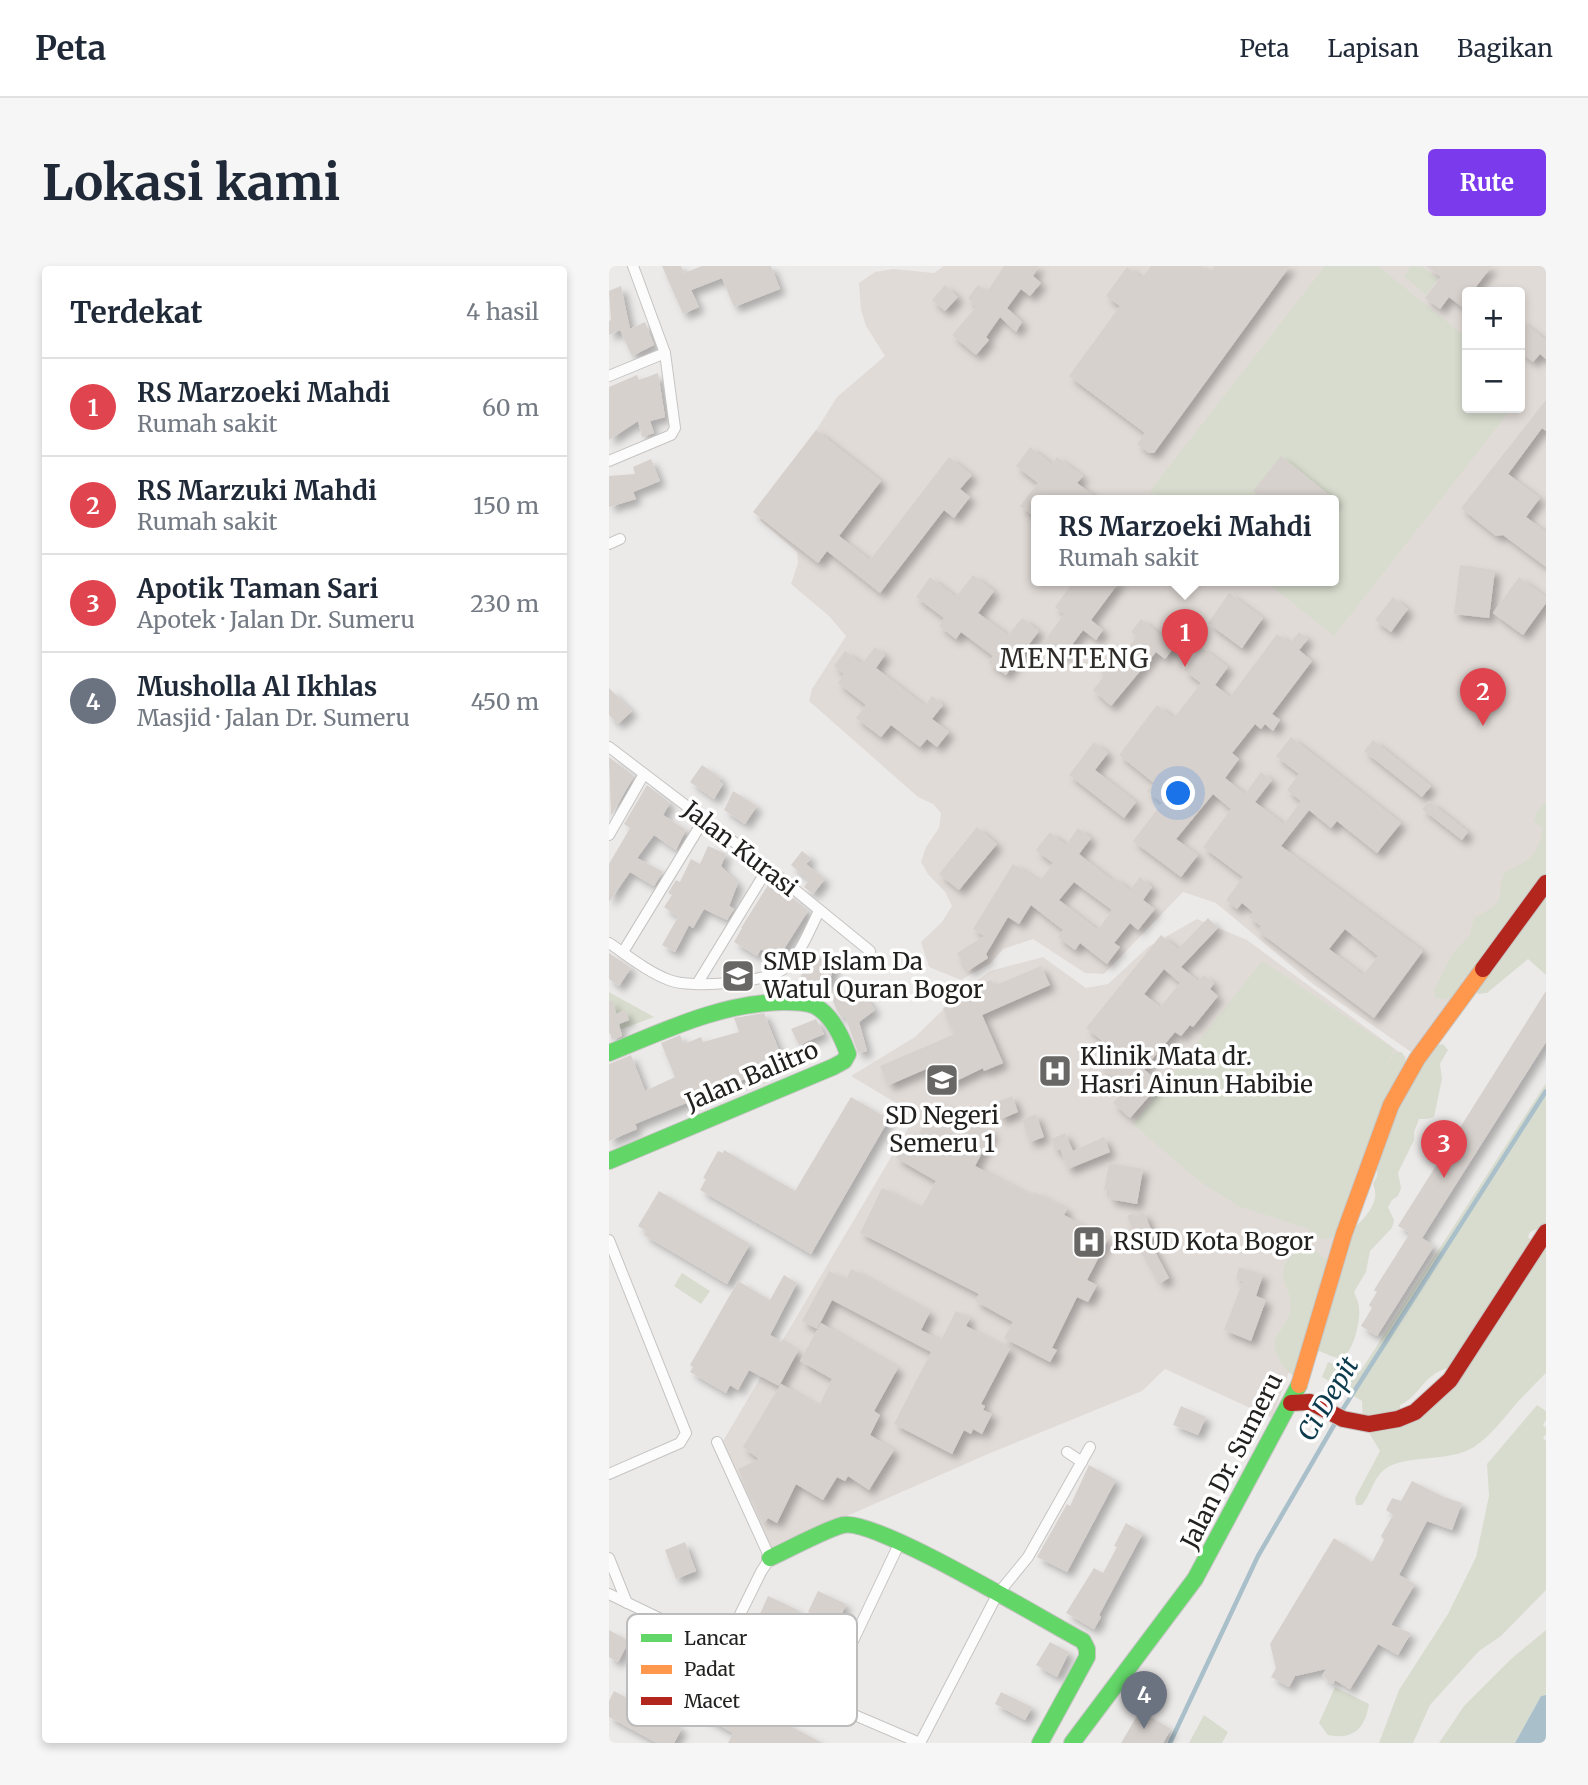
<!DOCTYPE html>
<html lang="id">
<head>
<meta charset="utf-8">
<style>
	body { margin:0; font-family:Merriweather,serif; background:#f6f6f7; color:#1f2937 }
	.controls { position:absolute; right:21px; top:21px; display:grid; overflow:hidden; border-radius:7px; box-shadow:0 4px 10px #0003 }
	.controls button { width:63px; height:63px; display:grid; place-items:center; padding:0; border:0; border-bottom:2px solid #e0e1e3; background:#fff; color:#1f2937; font:35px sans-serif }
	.you { position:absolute; left:570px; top:528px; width:24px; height:24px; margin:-18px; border:5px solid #fff; border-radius:50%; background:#1a73e8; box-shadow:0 0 0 10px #1a73e833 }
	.badge { display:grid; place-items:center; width:46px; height:46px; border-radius:50%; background:#7c3aed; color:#fff; font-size:23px; font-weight:700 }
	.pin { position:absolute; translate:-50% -58px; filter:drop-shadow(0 2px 4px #0008) }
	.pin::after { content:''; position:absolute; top:37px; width:24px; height:21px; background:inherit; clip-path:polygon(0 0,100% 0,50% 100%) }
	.popup { position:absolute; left:422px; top:229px; width:308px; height:91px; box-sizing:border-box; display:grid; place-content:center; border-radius:7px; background:#fff; filter:drop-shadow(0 2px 5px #0005); font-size:23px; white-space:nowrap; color:#747a83 }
	.popup b { font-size:26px; color:#1f2937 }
	.popup::after { content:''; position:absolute; left:50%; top:100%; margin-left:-14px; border:14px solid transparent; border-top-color:#fff }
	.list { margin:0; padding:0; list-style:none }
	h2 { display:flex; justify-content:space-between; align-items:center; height:91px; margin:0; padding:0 28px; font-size:30px }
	h2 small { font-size:23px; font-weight:400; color:#747a83 }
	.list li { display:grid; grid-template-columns:46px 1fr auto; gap:21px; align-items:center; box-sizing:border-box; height:98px; padding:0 28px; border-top:2px solid #e0e1e3 }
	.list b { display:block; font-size:26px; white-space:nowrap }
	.list p { margin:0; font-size:23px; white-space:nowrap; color:#747a83 }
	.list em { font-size:23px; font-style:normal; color:#747a83 }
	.map { position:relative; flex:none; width:937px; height:1477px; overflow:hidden; border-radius:7px }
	header { display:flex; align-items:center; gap:42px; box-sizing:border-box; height:98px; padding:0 35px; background:#fff; border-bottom:2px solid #e0e1e3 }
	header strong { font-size:33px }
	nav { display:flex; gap:38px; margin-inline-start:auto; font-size:24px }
	.intro { display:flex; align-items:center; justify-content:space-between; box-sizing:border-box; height:168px; padding:0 42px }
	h1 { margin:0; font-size:49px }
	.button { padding:18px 32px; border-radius:7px; background:#7c3aed; color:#fff; font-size:24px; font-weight:700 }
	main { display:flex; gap:42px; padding:0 42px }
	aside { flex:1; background:#fff; border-radius:7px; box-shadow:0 4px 10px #0003 }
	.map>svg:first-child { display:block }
	.built { fill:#e1dbd7; fill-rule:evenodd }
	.green { fill:#d8dcce; fill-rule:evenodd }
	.water { fill:#a9bfc9 }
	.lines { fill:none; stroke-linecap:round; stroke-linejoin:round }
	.stream { stroke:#a9bfc9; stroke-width:4.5 }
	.building { fill:#d7d1cd; fill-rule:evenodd; filter:url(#shadow) }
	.street-casing { stroke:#c5c4c3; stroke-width:12 }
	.fast-casing { stroke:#c5c4c3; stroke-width:18 }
	.slow-casing { stroke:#c5c4c3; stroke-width:18 }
	.jam-casing { stroke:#c5c4c3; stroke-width:18 }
	.street { stroke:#fcfcfc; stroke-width:10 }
	.fast { stroke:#63d668; stroke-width:16 }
	.slow { stroke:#ff974d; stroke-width:16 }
	.jam { stroke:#b3261e; stroke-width:16 }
	.labels { text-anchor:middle; stroke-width:7; stroke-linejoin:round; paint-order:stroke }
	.street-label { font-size:24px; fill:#222120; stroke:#fff }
	.poi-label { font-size:24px; fill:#222120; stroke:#fff; text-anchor:start }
	.neighbourhood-label { font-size:26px; letter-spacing:2px; fill:#2e2b29; stroke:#fff }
	.water-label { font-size:26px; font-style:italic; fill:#0c3b4d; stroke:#fff }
	.key { fill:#fff; stroke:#bdbcbc; stroke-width:2 }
	.key-label { font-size:19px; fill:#222120 }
</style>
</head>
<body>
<header>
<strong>Peta</strong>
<nav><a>Peta</a><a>Lapisan</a><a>Bagikan</a></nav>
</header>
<div class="intro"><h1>Lokasi kami</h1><a class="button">Rute</a></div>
<main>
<aside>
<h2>Terdekat<small>4 hasil</small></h2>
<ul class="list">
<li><span class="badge" style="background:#e0444e">1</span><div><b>RS Marzoeki Mahdi</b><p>Rumah sakit</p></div><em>60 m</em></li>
<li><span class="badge" style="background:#e0444e">2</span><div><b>RS Marzuki Mahdi</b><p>Rumah sakit</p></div><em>150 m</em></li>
<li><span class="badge" style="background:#e0444e">3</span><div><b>Apotik Taman Sari</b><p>Apotek · Jalan Dr. Sumeru</p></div><em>230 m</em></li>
<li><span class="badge" style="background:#6b7280">4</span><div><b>Musholla Al Ikhlas</b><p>Masjid · Jalan Dr. Sumeru</p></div><em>450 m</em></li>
</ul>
</aside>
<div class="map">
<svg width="937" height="1477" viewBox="0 0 937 1477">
	<defs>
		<filter id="shadow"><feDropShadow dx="5.5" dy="5.5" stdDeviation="3.5" flood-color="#0004"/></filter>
	</defs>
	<rect width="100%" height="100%" fill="#eceae9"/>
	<g class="built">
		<path d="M335 0H937V604L805 788 704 718 607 637 574 626 495 708 476 707 424 673 394 683 382 697 352 714 320 701 312 676 333 656 343 640 336 626 319 608 312 596 317 581 330 562 332 547 324 538 309 531 200 435 203 423 237 370 220 350 182 318 189 297 188 286 151 254 228 131 276 90 257 60 252 44 250 17 266 6 284 3 325 7ZM858 26H911V142H858ZM427 235H725V315H427Z"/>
		<path d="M588 653 638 674 797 791 663 1152 556 1103 533 1125 379 1188 163 1283 114 1175 307 849 242 810 306 771 350 728 381 705 434 691 477 722 499 718 539 681Z"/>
	</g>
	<g class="green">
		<path d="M716 0H769L858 72V142H903L725 370 656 315H725V235H554L541 225Z"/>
		<path d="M802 0H812L829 13 817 29 795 10Z"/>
		<path d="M937 536V709L919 693 878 727 870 728 864 724 871 695 852 716V730L847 728 840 733 826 732 825 724 844 687 861 669 865 652C904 631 883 637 896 606 922 593 928 591 934 562L925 555 927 546Z"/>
		<path d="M653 695 785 783 776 803 785 787 793 786 799 799 825 780 834 778 839 784 831 798 833 813 825 851 818 853H810L805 866V874L789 907 792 922 789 930 783 934 779 941 785 954 783 962 761 985 757 1006 745 1026C747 1031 750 1037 750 1042 752 1053 744 1090 731 1092 724 1092 716 1087 710 1085L700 1104 686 1111C674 1104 659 1082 669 1068 675 1060 682 1050 682 1038 682 1025 671 1016 675 1001 679 988 690 986 699 980L720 995C725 988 729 979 735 972 748 958 774 940 764 918L768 910V901L734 968C718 972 712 978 700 963L629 940 590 915 524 858Z"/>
		<path d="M0 726 45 751 0 768Z"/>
		<path d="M937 817V959L921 966 919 971 929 980 937 968V1107C927 1117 917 1127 907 1138 894 1153 882 1170 865 1181 839 1197 796 1188 776 1203 764 1212 762 1228 753 1239H747L746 1232 771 1185 754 1157 753 1135 713 1111 719 1096 751 1106ZM838 1102 841 1114 791 1152V1139C811 1130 813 1110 838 1102Z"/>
		<path d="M73 1007 101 1025 92 1038 65 1020Z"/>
		<path d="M928 1139 937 1145V1154L934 1159 937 1162V1168L934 1172 937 1175V1324L892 1370 870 1385 821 1439 804 1477H770L790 1424 839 1348 867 1291 880 1230 878 1198Z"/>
		<path d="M937 1364V1429L932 1430 906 1477H830L855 1440 902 1393Z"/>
		<path d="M726 1421 760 1438C756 1463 744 1474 719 1469L710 1457Z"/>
		<path d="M595 1449 619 1466 613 1477H580Z"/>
	</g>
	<path class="water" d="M937 1429V1477H906L932 1430Z"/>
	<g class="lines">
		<g class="stream">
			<path d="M732 1146 937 825"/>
			<path d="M561 1477 649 1290 728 1154"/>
		</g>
	</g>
	<g class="building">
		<path d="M53 0H72L75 7 93 0H162L171 23 125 41 113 12 82 24 90 41 74 48Z"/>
		<path d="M395 0H430L424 10 432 17 421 30 412 23 398 42 413 56 407 66 391 51 377 71 380 74 367 89 343 69 367 41 359 32 369 19 378 26Z"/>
		<path d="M542 0H592L601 6 605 0H681L545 187H540L528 178 536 167 460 110 511 40 497 30 518 1 533 12Z"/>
		<path d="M817 0H883L863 26H858V45L840 31 831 43 816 32 832 11Z"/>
		<path d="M336 19 349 31 336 45 323 34Z"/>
		<path d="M12 20 21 63 36 56 45 79 23 90 11 64 0 69V55L2 54 0 25Z"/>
		<path d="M911 54 937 74V93L931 88 924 96 911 86Z"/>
		<path d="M49 107 56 151 41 155 45 167 33 171 29 155 0 174V121L28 109 30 114Z"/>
		<path d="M937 134V165L933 162 899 208 931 232 917 251 937 266V301L894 269 887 270 852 242Z"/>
		<path d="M207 164 272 215 230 270 261 294 340 191 363 209 351 223 361 231 345 252 335 244 271 327 218 285 209 297 144 246Z"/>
		<path d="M421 181 443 198 448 191 474 210 468 217 492 235H427V252L411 240 429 217 407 200Z"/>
		<path d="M672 190 728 235H657L644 225Z"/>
		<path d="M42 193 51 215 24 226 27 233 0 241V210L26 208 24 201Z"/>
		<path d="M851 299 886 304 880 352 845 348Z"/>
		<path d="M364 309 385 325 369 347 399 369 413 352 430 365 397 409 379 397 384 390 352 366 347 373 330 360 335 352 307 331 321 311 347 331Z"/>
		<path d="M910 311 937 331V337L914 369 884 347Z"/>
		<path d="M465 315H511L482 354 494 364 487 374 474 364 454 391 434 377 455 348 446 341Z"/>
		<path d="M620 327 654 352 633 382 599 357Z"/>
		<path d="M784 331 799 343 782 366 766 354Z"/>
		<path d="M532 353 566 380 556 393 547 386 502 440 484 424 496 409 490 404 499 393 505 398 528 371 522 366Z"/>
		<path d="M690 366 699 373 690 384 703 395 663 448 671 454 664 465 656 458 652 463 646 458 623 487 630 493 616 512 636 528 652 506 663 514 646 536 675 558 692 535 678 524 690 508 667 490 682 471 792 557 768 587 728 555 722 562 700 544 672 580 814 685 765 752 649 665 652 660 640 651 644 646 633 637 628 643 617 634 634 611 594 581 622 543 604 528 567 573 589 589 572 611 524 575 553 537 538 525 545 517 510 489 548 439 565 452 592 417 575 404 592 381 619 401 606 419 621 431 668 368 681 377ZM736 663 769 690 754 709 720 683Z"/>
		<path d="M266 381 276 389 267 402 316 440 323 430 334 439 323 453 340 466 328 481 318 473 311 481 282 459 272 471 247 452 257 439 229 417 235 408 225 400 236 385 253 398Z"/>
		<path d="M0 422 23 445 9 458 0 449Z"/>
		<path d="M764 474 822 520 813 531 755 485Z"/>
		<path d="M485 476 499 487 486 504 527 536 515 552 460 509Z"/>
		<path d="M0 491 23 509 24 512 2 550Z"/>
		<path d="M93 499 112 512 110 515 114 518 105 533 81 516Z"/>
		<path d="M38 519 61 537 54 549 77 564 67 584 45 569 28 592 54 606 45 620 21 606 0 636V598L21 562 15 558Z"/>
		<path d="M124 525 148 540 136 558 115 544Z"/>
		<path d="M820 535 859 566 853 574 813 543Z"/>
		<path d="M368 561 388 578 350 624 330 608Z"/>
		<path d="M469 562 482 572 470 588 503 614 505 612 521 624 531 611 543 621 534 634 546 643 529 664 521 657 505 677 511 681 498 698 471 677 466 684 449 671 454 664 422 639 410 658 399 651 377 688 379 692 359 705 348 687 375 670 364 663 404 598 431 615 444 597 427 584 441 566 457 579ZM465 616 503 644 489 664 450 634Z"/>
		<path d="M99 580 117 588 112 600 129 617 120 640 125 643 118 654 95 643 84 662 80 659 66 686 53 679 69 651 55 641 63 629 59 627 67 614 71 616 82 593 91 598Z"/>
		<path d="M193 585 202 592 197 598 216 613 204 628 195 621 200 614 182 599Z"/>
		<path d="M159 619 185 633 199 645 168 694 152 683 148 690 125 676 133 662H132Z"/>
		<path d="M599 652 609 662 572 701 589 715 595 709 605 717 601 723 609 730 584 761 581 759 572 770 566 766 535 803 551 818 521 852 504 837 516 823 492 801 506 785 477 762 552 669 569 683ZM555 703 571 717 551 741 535 728Z"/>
		<path d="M0 687 22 702 10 720 0 713Z"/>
		<path d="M198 688 226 696 219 721 191 714Z"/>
		<path d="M432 700 441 719 373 749 394 797 375 805 374 802 341 818 331 797 280 819 271 800 346 768 334 742 367 728 364 722 382 714 385 720Z"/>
		<path d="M234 725 238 739 254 727 266 744 250 756 258 785 249 787 236 750 232 751 228 745 222 729Z"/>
		<path d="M937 725V776L813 972 825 980 768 1070 752 1060 763 1042 760 1039 768 1026 765 1024 801 967 789 960Z"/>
		<path d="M0 735H4L7 748 16 744 20 754 10 758 13 770 3 774 0 763Z"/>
		<path d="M155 747 175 797 26 858 28 863 0 875V798L22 789 36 825 66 811 52 777 71 769 75 778 92 771 94 776 130 766 125 752Z"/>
		<path d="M207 753 215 768 190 779 182 763Z"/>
		<path d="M403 830 409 846 392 853 385 837Z"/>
		<path d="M242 831 280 853 202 988 91 924 97 913 94 912 109 885 114 887 115 884 186 925Z"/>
		<path d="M328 836 384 866 366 900 423 930 425 926 458 943 455 949 499 973 478 1014 488 1019 479 1036 468 1031 443 1082 448 1084 441 1096 395 1072 404 1056 366 1035 370 1028 251 967 273 922 312 942 327 915 287 892 301 867 308 871Z"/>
		<path d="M427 848 435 871 421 876 413 854Z"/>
		<path d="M456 867 464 885 495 871 501 886 459 903 451 883 447 885 442 873Z"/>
		<path d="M500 897 534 903 528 938 500 933 501 925 495 924Z"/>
		<path d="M50 925 141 978 118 1018 35 969 37 965 29 960Z"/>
		<path d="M526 946 527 950 535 946 545 971 540 974 560 1012 551 1017 530 978 518 950Z"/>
		<path d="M630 1001 654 1009 647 1030 657 1034 642 1075 615 1064 634 1015 627 1013Z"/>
		<path d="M242 1003 321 1046 312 1064 332 1074 347 1045 361 1052 357 1060 401 1083 372 1138 376 1140 374 1144 383 1148 373 1168 364 1163 362 1168 355 1164 343 1188 285 1158 322 1086 223 1034 208 1063 193 1055 220 1005 237 1014Z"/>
		<path d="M175 1009 188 1017 161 1069 189 1085 170 1120 140 1104 129 1124 121 1119 117 1127 81 1106 84 1101 81 1099 129 1015 161 1034Z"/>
		<path d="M212 1057 289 1102 265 1145 271 1149 261 1169 285 1184 260 1224 239 1210 236 1215 228 1211 214 1234 187 1218 168 1257 159 1252 155 1257 129 1203 150 1193 134 1181 172 1118 210 1140 223 1113 191 1095Z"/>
		<path d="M572 1140 597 1151 589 1169 564 1159Z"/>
		<path d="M480 1199 507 1214 458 1306 428 1291 458 1238 461 1240Z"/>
		<path d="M803 1215 835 1231 853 1237 843 1264 818 1255 790 1309 806 1318 782 1359 802 1367 789 1389 769 1378 741 1423 726 1414 724 1418 713 1410 717 1403 686 1410 680 1421 662 1411 667 1402 661 1378 725 1272 763 1296 775 1274 772 1270 784 1249 777 1244 783 1232 792 1235Z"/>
		<path d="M517 1257 534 1267 490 1349 492 1351 485 1363 457 1347 485 1302 494 1307 508 1281 505 1280Z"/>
		<path d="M76 1276 87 1305 67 1313 56 1284Z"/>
		<path d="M209 1325 237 1338 228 1359 199 1346Z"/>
		<path d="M159 1330 189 1344 175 1374 145 1361Z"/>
		<path d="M0 1364 20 1375 9 1396 0 1391Z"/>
		<path d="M441 1376 460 1386 448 1411 427 1399Z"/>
		<path d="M105 1419 213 1477H119L124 1467 90 1448Z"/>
		<path d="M5 1425 73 1462 65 1477H48L0 1451V1435Z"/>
		<path d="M392 1426 423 1441 416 1454 386 1438Z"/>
		<path d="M531 1445 562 1463 554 1477H512Z"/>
	</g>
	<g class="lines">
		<defs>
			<g id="street">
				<path d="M0 110 56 87"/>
				<path d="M0 195 62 169 66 162 56 87 24 0"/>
				<path d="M0 278 11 273"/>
				<path d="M0 481 159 602 261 685"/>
				<path d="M0 569 35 508"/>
				<path d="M0 677C19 690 39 706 60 714 82 723 160 717 177 701 192 687 201 663 210 645"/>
				<path d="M14 686 94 555"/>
				<path d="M88 718 159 602"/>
				<path d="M0 974 77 1167 71 1177 0 1208"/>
				<path d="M108 1176 161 1292 152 1306 114 1383"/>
				<path d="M458 1186 473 1196"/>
				<path d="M0 1292 18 1337"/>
				<path d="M0 1328 114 1383 215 1436 311 1477"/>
				<path d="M215 1436 291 1276"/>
				<path d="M311 1477 388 1329 419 1291 481 1181"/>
			</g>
			<g id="fast">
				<path d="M0 787C57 764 112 737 174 736 184 736 197 736 206 740 223 749 233 771 239 788L235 795 224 801 0 895"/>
				<path d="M161 1292C181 1283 215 1264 234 1259 265 1251 436 1355 474 1375L478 1383V1391L431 1477"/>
				<path d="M463 1477 586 1313 690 1119"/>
			</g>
			<path id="slow" d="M690 1119 735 968 782 839 808 793 874 703"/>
			<g id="jam">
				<path d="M874 703 937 617"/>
				<path d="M682 1137 701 1136 734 1153 760 1158 789 1153 806 1146 841 1114 937 966"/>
			</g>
		</defs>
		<use href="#street" class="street-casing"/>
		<use href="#fast" class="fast-casing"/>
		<use href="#slow" class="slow-casing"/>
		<use href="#jam" class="jam-casing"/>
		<use href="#street" class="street"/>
		<use href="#fast" class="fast"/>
		<use href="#slow" class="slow"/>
		<use href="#jam" class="jam"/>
	</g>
	<defs>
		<symbol id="school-square" viewBox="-11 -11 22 22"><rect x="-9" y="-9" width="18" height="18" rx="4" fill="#696766" stroke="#fff"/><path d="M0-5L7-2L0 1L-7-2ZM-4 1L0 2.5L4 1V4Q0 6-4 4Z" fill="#fff"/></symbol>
		<symbol id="hospital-square" viewBox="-11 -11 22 22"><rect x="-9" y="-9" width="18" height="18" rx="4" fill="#696766" stroke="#fff"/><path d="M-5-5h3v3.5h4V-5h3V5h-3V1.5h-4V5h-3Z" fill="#fff"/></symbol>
	</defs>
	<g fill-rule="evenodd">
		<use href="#school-square" x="110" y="691" width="38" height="38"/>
		<use href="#hospital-square" x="427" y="786" width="38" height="38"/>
		<use href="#school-square" x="314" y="795" width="38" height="38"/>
		<use href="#hospital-square" x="461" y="957" width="38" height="38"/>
	</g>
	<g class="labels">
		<g class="street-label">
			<text transform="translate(131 583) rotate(38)" y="8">Jalan Kurasi</text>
			<text transform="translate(143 810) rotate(-23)" y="8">Jalan Balitro</text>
			<text transform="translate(623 1195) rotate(-63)" y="8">Jalan Dr. Sumeru</text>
		</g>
		<g class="poi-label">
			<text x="154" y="704">SMP Islam Da<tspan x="154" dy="28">Watul Quran Bogor</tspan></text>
			<text x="471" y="799">Klinik Mata dr.<tspan x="471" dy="28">Hasri Ainun Habibie</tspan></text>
			<text x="333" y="858" text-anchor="middle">SD Negeri<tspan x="333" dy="28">Semeru 1</tspan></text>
			<text x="504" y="984">RSUD Kota Bogor</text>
		</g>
		<g class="neighbourhood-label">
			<text x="466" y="402">MENTENG</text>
		</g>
		<g class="water-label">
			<text transform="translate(719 1133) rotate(-59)" y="9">Ci Depit</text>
		</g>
	</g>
	<rect x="18" y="1348" width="230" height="112" rx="10" class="key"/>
	<rect x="32" y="1368" width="31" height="8" fill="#63d668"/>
	<rect x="32" y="1399" width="31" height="9" fill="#ff974d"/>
	<rect x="32" y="1431" width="31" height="8" fill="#b3261e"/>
	<g class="key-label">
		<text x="75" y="1379">Lancar</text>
		<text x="75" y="1410">Padat</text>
		<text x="75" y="1442">Macet</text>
	</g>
</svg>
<div class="controls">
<button>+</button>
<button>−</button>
</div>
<div class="you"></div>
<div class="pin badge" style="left:576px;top:401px;background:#e0444e">1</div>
<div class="popup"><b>RS Marzoeki Mahdi</b>Rumah sakit</div>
<div class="pin badge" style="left:874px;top:460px;background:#e0444e">2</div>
<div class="pin badge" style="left:835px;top:912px;background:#e0444e">3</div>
<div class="pin badge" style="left:535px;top:1463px;background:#6b7280">4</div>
</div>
</main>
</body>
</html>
